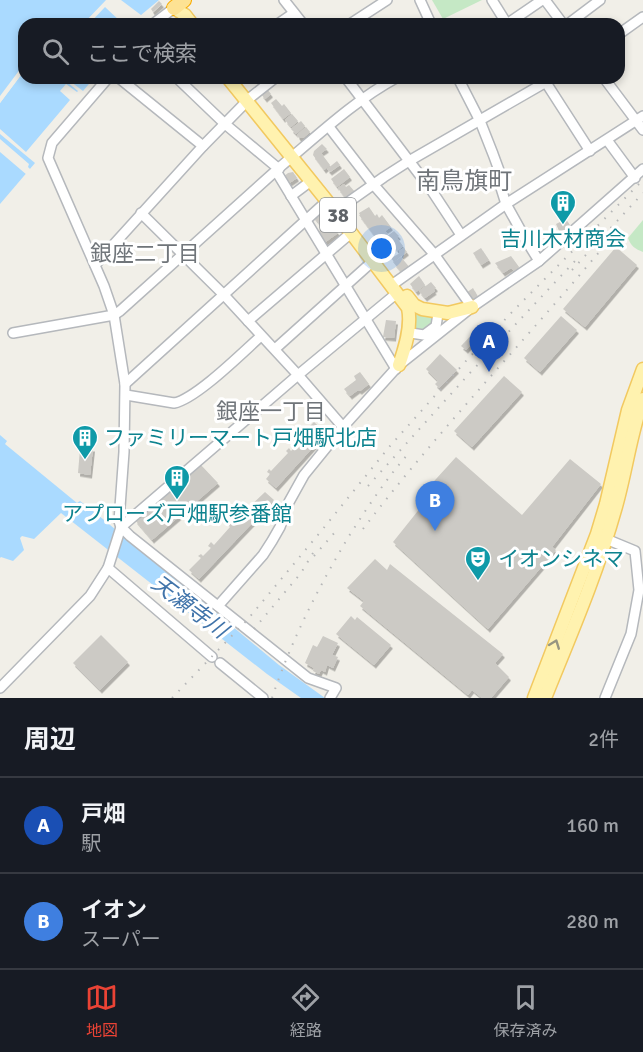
<!DOCTYPE html>
<html lang="ja">
<head>
<meta charset="utf-8">
<style>
	body { margin:0; font-family:Signika,"Noto Sans JP",sans-serif; background:#20242c; color:#f1f3f6 }
	.you { position:absolute; left:382px; top:249px; width:21px; height:21px; margin:-15px; border:4px solid #fff; border-radius:50%; background:#1a73e8; box-shadow:0 0 0 9px #1a73e833 }
	.badge { display:grid; place-items:center; width:39px; height:39px; border-radius:50%; background:#ea4335; color:#fff; font-size:20px; font-weight:700 }
	.pin { position:absolute; translate:-50% -50px; filter:drop-shadow(0 2px 3px #0008) }
	.pin::after { content:''; position:absolute; top:32px; width:21px; height:18px; background:inherit; clip-path:polygon(0 0,100% 0,50% 100%) }
	.list { margin:0; padding:0; list-style:none }
	h2 { display:flex; justify-content:space-between; align-items:center; height:78px; margin:0; padding:0 24px; font-size:26px }
	h2 small { font-size:20px; font-weight:400; color:#9ea1a6 }
	.list li { display:grid; grid-template-columns:39px 1fr auto; gap:18px; align-items:center; box-sizing:border-box; height:96px; padding:0 24px; border-top:2px solid #363941 }
	.list b { display:block; font-size:22px; white-space:nowrap }
	.list p { margin:0; font-size:20px; white-space:nowrap; color:#9ea1a6 }
	.list em { font-size:20px; font-style:normal; color:#9ea1a6 }
	.icon { flex:none; width:33px; height:33px; fill:none; stroke:currentColor; stroke-width:2; stroke-linecap:round; stroke-linejoin:round }
	.map { position:relative; flex:none; width:643px; height:698px; overflow:hidden }
	.search { position:absolute; background:#171b24; box-shadow:0 3px 9px #0003; left:18px; right:18px; top:18px; height:66px; display:flex; align-items:center; gap:15px; box-sizing:border-box; padding:0 21px; border-radius:18px; color:#9ea1a6; font-size:22px }
	.sheet { height:270px; background:#171b24 }
	nav { display:flex; justify-content:space-around; align-items:center; box-sizing:border-box; height:84px; border-top:2px solid #363941; background:#171b24; font-size:16px; color:#9ea1a6 }
	nav a { display:grid; justify-items:center; gap:3px }
	nav .on { color:#ea4335 }
	.map>svg:first-child { display:block }
	.green { fill:#c5e8c5 }
	.water { fill:#aadaff }
	.pier { fill:#f1efe8 }
	.building { fill:#cccac5; filter:url(#shadow) }
	.lines { fill:none; stroke-linecap:round; stroke-linejoin:round }
	.minor-casing { stroke:#b5b8bc; stroke-width:12 }
	.major-casing { stroke:#f2c960; stroke-width:15 }
	.highway-casing { stroke:#f9ab00; stroke-width:16 }
	.minor { stroke:#fff; stroke-width:9 }
	.major { stroke:#fff2af; stroke-width:12 }
	.highway { stroke:#fde293; stroke-width:14 }
	.rail { stroke:#b6b7b8; stroke-width:2; stroke-dasharray:1.5 8; stroke-linecap:butt }
	.oneway { stroke:#979581 }
	.labels { text-anchor:middle; stroke-width:6; stroke-linejoin:round; paint-order:stroke }
	.shield { fill:#fff; stroke:#8f9295; stroke-width:1.5 }
	.shield-label { font-size:20px; font-weight:bold; fill:#5f6368 }
	.culture-label { font-size:21px; fill:#0d838f; stroke:#fff }
	.neighbourhood-label { font-size:22px; fill:#70757a; stroke:#fff }
	.water-label { font-size:22px; font-style:italic; fill:#4174aa; stroke:#fff }
	.quarter-label { font-size:24px; fill:#70757a; stroke:#fff }
</style>
</head>
<body>
<div class="map">
<svg width="643" height="698" viewBox="0 0 643 698">
	<defs>
		<filter id="shadow"><feDropShadow dx="2" dy="3.5" stdDeviation="0" flood-color="#0004"/></filter>
	</defs>
	<rect width="100%" height="100%" fill="#f1efe8"/>
	<g class="green">
		<path d="M432 0H482L443 19Z"/>
		<path d="M643 220V252C635 249 631 246 628 238Z"/>
		<path d="M418 313H435L434 323 423 332 410 331 414 316Z"/>
	</g>
	<g class="water">
		<path d="M0 0H106L83 24H59L57 21 54 24H24V65L0 97Z"/>
		<path d="M121 0H159L141 15Z"/>
		<path d="M105 7 121 22V24H89Z"/>
		<path d="M24 71V78H62L78 91 77 92 66 84 60 91 70 100 26 152 0 129V103Z"/>
		<path d="M66 78H94L83 91Z"/>
		<path d="M0 134 35 163 0 204Z"/>
		<path d="M0 435 7 441 5 444 77 503 80 501 98 515 279 665 325 698H301L267 674 61 513 34 539 22 536 20 538 24 550 13 561 1 557 0 558Z"/>
	</g>
	<g class="pier">
		<path d="M24 64V71L0 103V96Z"/>
		<path d="M0 139 29 164 28 167 32 171 27 175 0 152Z"/>
	</g>
	<g class="building">
		<path d="M159 1 162 4 153 12 151 9Z"/>
		<path d="M267 89 271 94 265 99 261 94Z"/>
		<path d="M276 99 282 106 284 104 291 113 283 119 271 103Z"/>
		<path d="M292 114 298 121 291 127 285 120Z"/>
		<path d="M301 121 305 126 296 134 291 129Z"/>
		<path d="M306 127 310 132 303 138H299L297 135Z"/>
		<path d="M322 144 327 149 321 153 330 165 324 170 313 155 314 151Z"/>
		<path d="M337 161 340 165 330 172 327 169Z"/>
		<path d="M344 169 350 177 337 187 331 179Z"/>
		<path d="M293 172 297 178 288 184 283 177 288 173Z"/>
		<path d="M344 184 346 187 349 185 355 192 346 199 338 188Z"/>
		<path d="M369 207 375 216 377 214 379 218 382 215 391 227 385 231 388 234 379 242 359 215H360L359 213Z"/>
		<path d="M321 210 330 222 322 227 313 216Z"/>
		<path d="M566 219 571 227 565 230 566 233 561 235 556 224Z"/>
		<path d="M331 223 338 233 324 243 316 233 322 229 323 231Z"/>
		<path d="M394 231 399 236 387 245 397 238 403 246 397 251 395 247 388 252 385 247 383 248 379 242Z"/>
		<path d="M616 247 637 265 585 327 563 309Z"/>
		<path d="M404 248 407 252 394 262 391 258 400 253 399 251Z"/>
		<path d="M481 248 489 260 481 265 473 253Z"/>
		<path d="M511 256 519 267 514 271 511 268 503 273 495 263Z"/>
		<path d="M401 257 410 268 402 273 394 263Z"/>
		<path d="M419 276 425 285 416 292 410 284Z"/>
		<path d="M431 282 436 288 433 290 435 291 425 298 419 291Z"/>
		<path d="M473 288 478 297 471 301 466 293Z"/>
		<path d="M561 316 577 330 540 372 524 358Z"/>
		<path d="M386 320 396 321 394 338 383 337Z"/>
		<path d="M479 327 486 328 466 350 461 346Z"/>
		<path d="M440 354 457 370 439 388 435 384 438 381 426 369Z"/>
		<path d="M360 372 369 384 360 391 358 390 350 396 344 389 356 380 354 376Z"/>
		<path d="M504 376 522 392 472 447 454 431Z"/>
		<path d="M314 422 326 433 276 488 266 479 270 474 267 472 269 469 271 471 288 453 286 451 289 448 291 451 303 438 298 434 299 432 304 436 308 432 306 430Z"/>
		<path d="M93 448 90 475 78 473 80 449Z"/>
		<path d="M456 457 522 515 570 459 601 484 552 547 556 550 488 629 393 542 421 507 416 501Z"/>
		<path d="M200 464 218 483 152 540 135 520Z"/>
		<path d="M265 492 274 500 199 579 189 570 201 558 198 556 201 554 203 556 211 548 208 546 211 542 214 545 230 527 228 525 230 523 232 525 246 510 244 508 246 505 248 508Z"/>
		<path d="M375 559 387 570 390 564 503 654 495 663 509 677 491 698H482L472 690 468 695 360 606 364 601 347 588Z"/>
		<path d="M351 616 355 620 357 617 391 645 374 665 336 634Z"/>
		<path d="M101 635 128 662 100 690 73 663Z"/>
		<path d="M323 636 338 643 332 655 338 657 333 668 327 665 325 672 321 670 319 674 313 671 314 668 305 663 313 645 317 647Z"/>
	</g>
	<g class="lines">
		<defs>
			<g id="minor">
				<path d="M284 0 303 24"/>
				<path d="M420 0 431 24"/>
				<path d="M492 0 507 24"/>
				<path d="M545 0 563 24"/>
				<path d="M153 24 174 8"/>
				<path d="M278 24 294 13"/>
				<path d="M350 24 387 0"/>
				<path d="M507 24 542 0"/>
				<path d="M568 24 600 0"/>
				<path d="M619 34 643 17"/>
				<path d="M108 78 52 143 48 158 104 286 114 315 125 384 124 452 119 521 121 527 130 536 308 678 336 688 330 698"/>
				<path d="M119 78 203 146"/>
				<path d="M177 78 225 124 279 169"/>
				<path d="M346 78 432 191 461 235"/>
				<path d="M458 78 480 121 493 154 500 173 501 188 506 204 526 240 539 261"/>
				<path d="M543 78 590 151"/>
				<path d="M604 78 643 130"/>
				<path d="M329 127 373 184 434 254 472 307"/>
				<path d="M607 140 635 178"/>
				<path d="M276 171 396 369"/>
				<path d="M291 196 311 181"/>
				<path d="M340 208 384 177 409 161 553 78"/>
				<path d="M141 213 224 295 298 375 343 427"/>
				<path d="M95 265 203 146 251 97 275 78"/>
				<path d="M396 282 506 204 643 116"/>
				<path d="M248 321 351 233"/>
				<path d="M13 333 114 315 120 311C173 263 226 215 280 167 316 137 355 100 396 78"/>
				<path d="M411 333 424 335 436 326 438 314"/>
				<path d="M275 349 373 261"/>
				<path d="M125 384 327 201"/>
				<path d="M126 395 174 403C196 399 243 352 261 336"/>
				<path d="M108 568 212 657"/>
				<path d="M218 606 263 555 272 541 280 527 289 502 304 475 343 427 399 365 472 307 539 261 643 169"/>
				<path d="M220 663 263 698"/>
				<path d="M0 688 90 596 108 568 121 527 127 522 298 375 397 293"/>
				<path d="M605 698 631 634 639 590 635 551 606 539"/>
			</g>
			<g id="major">
				<path d="M174 8 185 15 192 24"/>
				<path d="M228 78 327 201 408 308C412 326 405 348 399 365"/>
				<path d="M407 296 414 305 422 309 448 313 472 307"/>
				<path d="M534 698 597 534 606 504 628 410 643 369"/>
				<path d="M545 698C570 636 597 574 615 510 626 473 630 435 643 399"/>
			</g>
			<path id="highway" d="M174 8 184 0"/>
		</defs>
		<use href="#minor" class="minor-casing"/>
		<use href="#major" class="major-casing"/>
		<use href="#highway" class="highway-casing"/>
		<use href="#minor" class="minor"/>
		<use href="#major" class="major"/>
		<use href="#highway" class="highway"/>
		<g class="rail">
			<path d="M572 270 643 193"/>
			<path d="M368 486 469 374 575 261"/>
			<path d="M363 529C437 432 522 344 600 251"/>
			<path d="M314 556 336 531"/>
			<path d="M254 629 301 573 316 548"/>
			<path d="M172 698 248 619 322 530 390 446 465 362 513 311 643 180"/>
			<path d="M272 698C291 641 318 588 349 536 367 508 386 479 408 454"/>
		</g>
	</g>
	<defs><path id="oneway-chevron" d="M-2-3.5L2.5 0L-2 3.5" fill="none" stroke-width="1.6" stroke-linecap="round" stroke-linejoin="round" transform="scale(1.5)"/></defs>
	<use class="oneway" href="#oneway-chevron" transform="translate(555 644) rotate(-69)"/>
	<defs>
		<symbol id="building-pin" viewBox="-11 -11 22 30"><path d="M0 17L-7.5 6A9.5 9.5 0 1 1 7.5 6Z" fill="#0f9aa8" stroke="#fff"/><path d="M-4-6H4V6H1V3H-1V6H-4ZM-2.5-4.3h1.7v1.8h-1.7ZM.8-4.3h1.7v1.8H.8ZM-2.5-1h1.7V.8h-1.7ZM.8-1h1.7V.8H.8Z" fill="#fff"/></symbol>
		<symbol id="theatre-pin" viewBox="-11 -11 22 30"><path d="M0 17L-7.5 6A9.5 9.5 0 1 1 7.5 6Z" fill="#0f9aa8" stroke="#fff"/><path d="M-5-5.5Q0-4 5-5.5V0Q5 5 0 6Q-5 5-5 0ZM-3.3-2.5H-1v1.5H-3.3ZM1-2.5H3.3v1.5H1ZM-2.8 1Q0 5.5 2.8 1Z" fill="#fff"/></symbol>
	</defs>
	<g fill-rule="evenodd">
		<use href="#building-pin" x="548" y="188" width="30" height="40"/>
		<use href="#building-pin" x="70" y="423" width="30" height="40"/>
		<use href="#building-pin" x="162" y="463" width="30" height="40"/>
		<use href="#theatre-pin" x="463" y="544" width="30" height="40"/>
	</g>
	<g class="labels">
		<rect class="shield" x="320" y="198" width="36" height="34" rx="4.5"/>
		<g class="shield-label">
			<text x="338" y="222">38</text>
		</g>
		<g class="culture-label">
			<text x="563" y="246">吉川木材商会</text>
			<text x="104" y="445" text-anchor="start">ファミリーマート戸畑駅北店</text>
			<text x="177" y="521">アプローズ戸畑駅参番館</text>
			<text x="498" y="566" text-anchor="start">イオンシネマ</text>
		</g>
		<g class="neighbourhood-label">
			<text x="145" y="261">銀座二丁目</text>
			<text x="271" y="419">銀座一丁目</text>
		</g>
		<g class="water-label">
			<text transform="translate(190 606) rotate(37)" y="8">天瀬寺川</text>
		</g>
		<g class="quarter-label">
			<text x="464" y="189">南鳥旗町</text>
		</g>
	</g>
</svg>
<div class="you"></div>
<div class="pin badge" style="left:489px;top:372px;background:#1a4fb4">A</div>
<div class="pin badge" style="left:435px;top:531px;background:#3f7fe0">B</div>
<div class="search"><svg class="icon" aria-label="search" viewBox="0 0 24 24"><circle cx="10" cy="10" r="6"/><path d="M15 15l6 6"/></svg>ここで検索</div>
</div>
<section class="sheet">
<h2>周辺<small>2件</small></h2>
<ul class="list">
<li><span class="badge" style="background:#1a4fb4">A</span><div><b>戸畑</b><p>駅</p></div><em>160 m</em></li>
<li><span class="badge" style="background:#3f7fe0">B</span><div><b>イオン</b><p>スーパー</p></div><em>280 m</em></li>
</ul>
</section>
<nav>
<a class="on"><svg class="icon" aria-label="map" viewBox="0 0 24 24"><path d="M3 6l6-2 6 2 6-2v14l-6 2-6-2-6 2zM9 4v14M15 6v14"/></svg>地図</a>
<a><svg class="icon" aria-label="directions" viewBox="0 0 24 24"><path d="M12 3l9 9-9 9-9-9zM9 14v-3h6M13 9l2 2-2 2"/></svg>経路</a>
<a><svg class="icon" aria-label="saved" viewBox="0 0 24 24"><path d="M7 4h10v16l-5-4-5 4z"/></svg>保存済み</a>
</nav>
</body>
</html>
